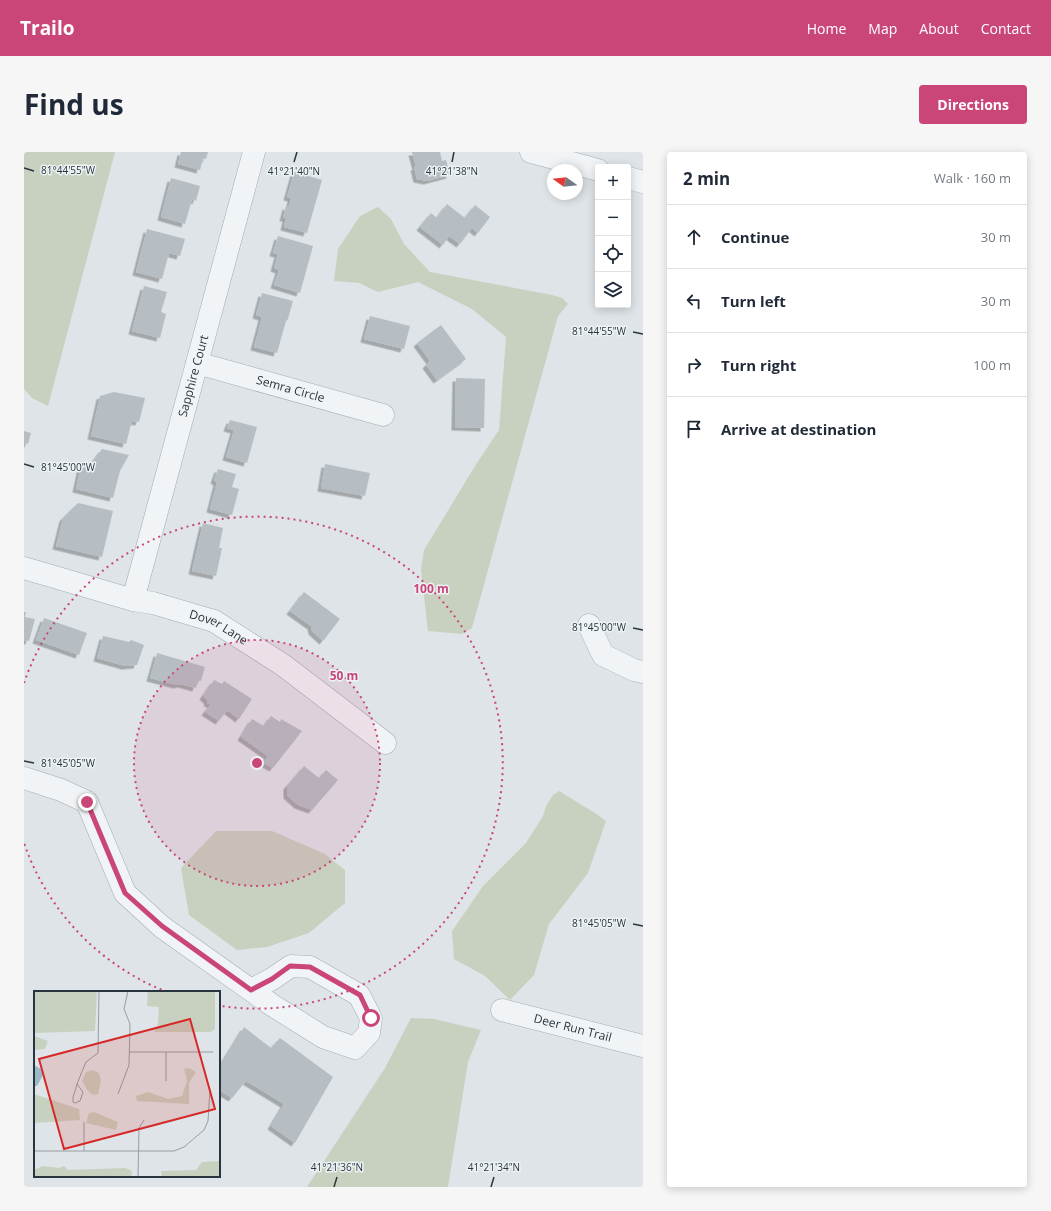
<!DOCTYPE html>
<html lang="en">
<head>
<meta charset="utf-8">
<style>
	body { margin:0; font-family:"Open Sans",sans-serif; background:#f6f6f7; color:#1f2937 }
	.controls { position:absolute; right:12px; top:12px; display:grid; overflow:hidden; border-radius:4px; box-shadow:0 2px 10px #0003 }
	.controls button { width:36px; height:36px; display:grid; place-items:center; padding:0; border:0; border-bottom:1px solid #e0e1e3; background:#fff; color:#1f2937; font:20px sans-serif }
	.compass { position:absolute; left:523px; top:12px; width:36px; height:36px; border-radius:50%; background:#fff; box-shadow:0 2px 10px #0003; rotate:285deg }
	.stop { position:absolute; width:12px; height:12px; margin:-9px; border:3px solid #ca4679; border-radius:50%; background:#fff }
	.stop.end { background:#ca4679; border-color:#fff; box-shadow:0 1px 4px #0008 }
	.list { margin:0; padding:0; list-style:none }
	h2 { display:flex; justify-content:space-between; align-items:center; height:52px; margin:0; padding:0 16px; font-size:17px }
	h2 small { font-size:13px; font-weight:400; color:#747a83 }
	.list li { display:grid; grid-template-columns:26px 1fr auto; gap:12px; align-items:center; box-sizing:border-box; height:64px; padding:0 16px; border-top:1px solid #e0e1e3 }
	.list b { display:block; font-size:15px; white-space:nowrap }
	.list em { font-size:13px; font-style:normal; color:#747a83 }
	.icon { flex:none; width:22px; height:22px; fill:none; stroke:currentColor; stroke-width:2; stroke-linecap:round; stroke-linejoin:round }
	.map { position:relative; flex:none; width:619px; height:1035px; overflow:hidden; border-radius:4px }
	header { display:flex; align-items:center; gap:24px; box-sizing:border-box; height:56px; padding:0 20px; background:#ca4679; color:#fff }
	header strong { font-size:19px }
	nav { display:flex; gap:22px; margin-inline-start:auto; font-size:14px }
	.intro { display:flex; align-items:center; justify-content:space-between; box-sizing:border-box; height:96px; padding:0 24px }
	h1 { margin:0; font-size:28px }
	.button { padding:10px 18px; border-radius:4px; background:#ca4679; color:#fff; font-size:14px; font-weight:700 }
	main { display:flex; gap:24px; padding:0 24px }
	aside { flex:1; background:#fff; border-radius:4px; box-shadow:0 2px 10px #0003 }
	.map>svg:first-child { display:block }
	.green { fill:#c8d1c0 }
	.building { fill:#b6bec4; filter:url(#shadow) }
	.lines { fill:none; stroke-linecap:round; stroke-linejoin:round }
	.minor-casing { stroke:#a4acb1; stroke-width:23 }
	.minor { stroke:#f1f4f6; stroke-width:22 }
	.route { stroke:#ca4679; stroke-width:5 }
	.ticks { fill:none; stroke:#28353e; stroke-width:1.5 }
	.ring { fill:none; stroke:#ca4679; stroke-width:2; stroke-dasharray:2 4 }
	.labels { text-anchor:middle; stroke-width:3; stroke-linejoin:round; paint-order:stroke }
	.street-label { font-size:12px; fill:#28353e; stroke:#edf2f5 }
	.inset-road { fill:none; stroke:#959ea3; stroke-width:1 }
	.view { fill:#d62828; fill-opacity:0.15; stroke:#d62828; stroke-width:2 }
	.inset-edge { fill:none; stroke:#28353e; stroke-width:2 }
	.ticks-label { font-size:10px; text-anchor:middle; fill:#28353e; stroke:#edf2f5; stroke-width:3; stroke-linejoin:round; paint-order:stroke }
	.centre { fill:#ca4679; stroke:#edf2f5; stroke-width:2 }
	.ring-label { font-size:12px; text-anchor:middle; font-weight:bold; fill:#ca4679; stroke:#edf2f5; stroke-width:3; stroke-linejoin:round; paint-order:stroke }
</style>
</head>
<body>
<header>
<strong>Trailo</strong>
<nav><a>Home</a><a>Map</a><a>About</a><a>Contact</a></nav>
</header>
<div class="intro"><h1>Find us</h1><a class="button">Directions</a></div>
<main>
<div class="map">
<svg width="619" height="1035" viewBox="0 0 619 1035">
	<defs>
		<filter id="shadow"><feDropShadow dx="-3.5" dy="3.5" stdDeviation="0" flood-color="#0004"/></filter>
	</defs>
	<rect width="100%" height="100%" fill="#dee4e7"/>
	<g class="green">
		<path d="M0 0H91L24 254 8 246 0 237Z"/>
		<path d="M354 55 367 67 380 92 406 120 528 143 538 146 544 152 534 164 448 476 438 482 404 479 397 418 400 398 451 314 475 278 482 185 448 157 394 130 354 140 335 131 310 129 314 97 336 64Z"/>
		<path d="M535 639 574 663 582 669 564 721 525 772 510 823 486 848 461 824 430 807 428 779 459 734 502 691 519 664 522 654 529 643Z"/>
		<path d="M192 679H248L301 702 321 718V751L285 781 243 795 213 798 165 763 157 716Z"/>
		<path d="M387 866 410 867 457 878 444 910 424 1035H283L361 916Z"/>
	</g>
	<g class="building">
		<path d="M157 0H184L182 7 179 6 176 18 154 12Z"/>
		<path d="M388 0H416L418 9 422 8 426 23 403 29 393 27 390 15H392Z"/>
		<path d="M270 20 298 28 283 81 260 75 262 66H259L262 54 265 55 267 46 263 45Z"/>
		<path d="M147 26 176 34 172 49 168 47 161 72 137 65Z"/>
		<path d="M423 52 441 66 451 53 466 65 454 81 448 76 436 92 425 84 419 93 396 75 407 61 413 66Z"/>
		<path d="M123 77 161 87 156 104 145 101 138 127 112 120Z"/>
		<path d="M254 84 289 94 276 141 250 133 255 118 250 116 254 102 249 101Z"/>
		<path d="M120 134 143 140 137 160 142 162 136 186 108 179Z"/>
		<path d="M238 141 269 149 264 167 262 169 253 201 230 195 238 165 232 163Z"/>
		<path d="M346 164 386 174 380 197 340 187Z"/>
		<path d="M417 173 442 207 413 228 402 213 406 209 393 191Z"/>
		<path d="M432 226 461 227 460 276 431 275Z"/>
		<path d="M90 240 121 246 115 270 108 269 102 292 67 284 76 244Z"/>
		<path d="M206 268 233 275 223 311 202 305 210 278 203 276Z"/>
		<path d="M0 279 7 281 4 292 0 291Z"/>
		<path d="M78 297 105 303 96 319 89 346 52 337 58 309 68 311Z"/>
		<path d="M301 312 346 321 341 344 297 336Z"/>
		<path d="M194 317 212 322 208 335 215 337 208 363 186 357 193 330 190 328Z"/>
		<path d="M54 351 89 359 78 405 32 394 39 366Z"/>
		<path d="M179 371 199 376 195 396H198L192 424 168 419Z"/>
		<path d="M280 440 316 467 299 489 288 479 287 474 266 459Z"/>
		<path d="M0 460H2L1 465 11 467 5 489 0 488Z"/>
		<path d="M20 466 63 481 55 503 12 488Z"/>
		<path d="M79 484 105 490 107 488 120 493 113 513 101 514 73 506Z"/>
		<path d="M133 501 181 515 177 529H174L172 536 157 532 153 533 126 526Z"/>
		<path d="M190 528 198 532 200 529 228 547 215 567 203 558 195 569 181 560 187 552 183 551 184 549 179 544Z"/>
		<path d="M247 564 256 570 257 567 278 579 249 616 240 611 244 604 217 585 228 567 240 574Z"/>
		<path d="M280 614 295 626 302 618 314 628 288 658 274 653 263 643V634Z"/>
		<path d="M220 875 247 896 256 886 309 925 271 991 247 974 260 952 222 929 208 946 195 938V916Z"/>
	</g>
	<g class="lines">
		<defs>
			<g id="minor">
				<path d="M507 0 574 18"/>
				<path d="M604 26 619 30"/>
				<path id="s1" d="M173 211 359 263"/>
				<path id="s2" d="M0 416 109 448 129 451 190 469 259 513 361 591"/>
				<path id="s3" d="M109 448 230 0"/>
				<path d="M565 473 579 503 610 518 619 520"/>
				<path d="M0 626 37 638 63 650 101 741 138 775 248 853 299 885 331 896 345 881 347 866 335 843 286 815 267 814 248 827 227 838"/>
				<path id="s4" d="M478 858 619 894"/>
			</g>
		</defs>
		<use href="#minor" class="minor-casing"/>
		<use href="#minor" class="minor"/>
	</g>
	<g class="lines">
		<path class="route" d="M63 650 101 741 138 774 227 838 248 827 266 814 286 815 336 843 347 866"/>
	</g>
	<path class="ticks" d="M270 10 273 0M428 10 430 0M0 16 10 19M609 180 619 182M0 312 10 315M609 476 619 478M0 609 10 611M609 772 619 774M310 1035 313 1025M467 1035 470 1025"/>
	<circle cx="233" cy="611" r="123" fill="#ca4679" fill-opacity=".12"/>
	<g class="ring">
		<circle cx="233" cy="611" r="123"/>
		<path d="M143 840A246 246 0 0 1 0 691M0 531A246 246 0 1 1 197 854"/>
	</g>
	<g class="labels">
		<g class="street-label">
			<text dy="4" stroke="none"><textPath href="#s3" startOffset="232">Sapphire Court</textPath></text>
			<text dy="4" stroke="none"><textPath href="#s1" startOffset="97">Semra Circle</textPath></text>
			<text dy="4" stroke="none"><textPath href="#s2" startOffset="204">Dover Lane</textPath></text>
			<text dy="4" stroke="none"><textPath href="#s4" startOffset="73">Deer Run Trail</textPath></text>
		</g>
	</g>
	<g transform="translate(10 839)">
		<rect width="186" height="186" fill="#dee4e7"/>
		<path d="M0 0H63L61 40 0 42ZM114 0H181V38L177 41H120L124 33 125 16 113 15ZM0 45 14 50 11 58 0 59ZM155 77 162 81 155 92V113L103 110 102 105 114 101 134 108 148 105 153 90 150 78ZM58 79 65 82 67 90 64 103 59 104 54 100 48 90 52 81ZM0 103 45 118 46 129 0 132ZM60 121 84 131 82 139 52 132 55 122ZM186 170V186H128L127 180 162 179 168 171ZM9 175 25 177 30 175 34 179 91 177 97 179 98 182 97 186H0V179Z" fill="#c8d1c0"/>
		<path d="M0 74 7 78 9 84 3 95H0Z" fill="#9abac7"/>
		<path class="inset-road" d="M95 61H179M132 90V61M43 93 49 101 46 110 41 112 39 111V106L42 97 43 93 49 78 52 71 64 62 65 0M84 103 95 74 96 33 90 18 94 0M50 131V160M0 160H140L150 156 170 139 174 130 176 98M104 186 105 137 110 129"/>
		<path class="view" d="M156 28 181 118 30 158 5 68Z"/>
		<rect width="186" height="186" class="inset-edge"/>
	</g>
	<g class="ticks-label">
		<text x="44" y="22">81°44'55"W</text>
		<text x="270" y="23">41°21'40"N</text>
		<text x="428" y="23">41°21'38"N</text>
		<text x="575" y="183">81°44'55"W</text>
		<text x="44" y="319">81°45'00"W</text>
		<text x="575" y="479">81°45'00"W</text>
		<text x="44" y="615">81°45'05"W</text>
		<text x="575" y="775">81°45'05"W</text>
		<text x="313" y="1019">41°21'36"N</text>
		<text x="470" y="1019">41°21'34"N</text>
	</g>
	<circle cx="233" cy="611" r="6" class="centre"/>
	<g class="ring-label">
		<text x="407" y="441">100 m</text>
		<text x="320" y="528">50 m</text>
	</g>
</svg>
<div class="controls">
<button>+</button>
<button>−</button>
<button><svg class="icon" aria-label="locate" viewBox="0 0 24 24"><circle cx="12" cy="12" r="6"/><path d="M12 2v4M12 18v4M2 12h4M18 12h4"/></svg></button>
<button><svg class="icon" aria-label="layers" viewBox="0 0 24 24"><path d="M12 4l9 5-9 5-9-5zM3 14l9 5 9-5"/></svg></button>
</div>
<svg class="compass" viewBox="-18 -18 36 36"><path d="M0-13l5 13h-10z" fill="#e53935"/><path d="M0 13l5-13h-10z" fill="#747a83"/></svg>
<div class="stop" style="left:347px;top:866px"></div>
<div class="stop end" style="left:63px;top:650px"></div>
</div>
<aside>
<h2>2 min<small>Walk · 160 m</small></h2>
<ul class="list">
<li><svg class="icon" aria-label="ahead" viewBox="0 0 24 24"><path d="M12 20V5M6 11l6-6 6 6"/></svg><div><b>Continue</b></div><em>30 m</em></li>
<li><svg class="icon" aria-label="left" viewBox="0 0 24 24"><path d="M17 20v-9H6M10 6l-5 5 5 5"/></svg><div><b>Turn left</b></div><em>30 m</em></li>
<li><svg class="icon" aria-label="right" viewBox="0 0 24 24"><path d="M7 20v-9h11M14 6l5 5-5 5"/></svg><div><b>Turn right</b></div><em>100 m</em></li>
<li><svg class="icon" aria-label="arrive" viewBox="0 0 24 24"><path d="M6 21V4h12l-3 4 3 4H6"/></svg><div><b>Arrive at destination</b></div></li>
</ul>
</aside>
</main>
</body>
</html>
